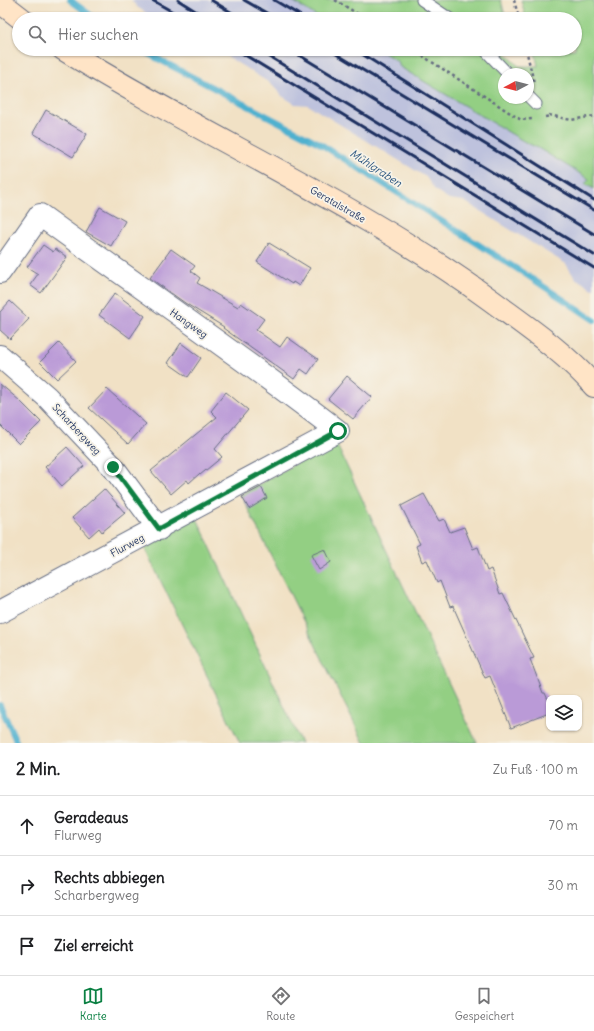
<!DOCTYPE html>
<html lang="de">
<head>
<meta charset="utf-8">
<style>
	body { margin:0; font-family:Delius,sans-serif; background:#f2f2f2; color:#202124 }
	.controls { position:absolute; right:12px; bottom:12px; display:grid; overflow:hidden; border-radius:8px; box-shadow:0 1px 3px #0004 }
	.controls button { width:36px; height:36px; display:grid; place-items:center; padding:0; border:0; border-bottom:1px solid #e0e0e0; background:#fff; color:#202124; font:20px sans-serif }
	.compass { position:absolute; left:498px; top:68px; width:36px; height:36px; border-radius:50%; background:#fff; box-shadow:0 1px 3px #0004; rotate:263deg }
	.stop { position:absolute; width:12px; height:12px; margin:-9px; border:3px solid #0b8043; border-radius:50%; background:#fff }
	.stop.end { background:#0b8043; border-color:#fff; box-shadow:0 1px 4px #0008 }
	.list { margin:0; padding:0; list-style:none }
	h2 { display:flex; justify-content:space-between; align-items:center; height:52px; margin:0; padding:0 16px; font-size:17px }
	h2 small { font-size:13px; font-weight:400; color:#757577 }
	.list li { display:grid; grid-template-columns:26px 1fr auto; gap:12px; align-items:center; box-sizing:border-box; height:60px; padding:0 16px; border-top:1px solid #e0e0e0 }
	.list b { display:block; font-size:15px; white-space:nowrap }
	.list p { margin:0; font-size:13px; white-space:nowrap; color:#757577 }
	.list em { font-size:13px; font-style:normal; color:#757577 }
	.icon { flex:none; width:22px; height:22px; fill:none; stroke:currentColor; stroke-width:2; stroke-linecap:round; stroke-linejoin:round }
	.map { position:relative; flex:none; width:594px; height:743px; overflow:hidden }
	.search { position:absolute; background:#fff; box-shadow:0 1px 3px #0004; left:12px; right:12px; top:12px; height:44px; display:flex; align-items:center; gap:10px; box-sizing:border-box; padding:0 14px; border-radius:22px; color:#757577; font-size:15px }
	.sheet { height:232px; background:#fff }
	nav { display:flex; justify-content:space-around; align-items:center; box-sizing:border-box; height:56px; border-top:1px solid #e0e0e0; background:#fff; font-size:11px; color:#757577 }
	nav a { display:grid; justify-items:center; gap:2px }
	nav .on { color:#0b8043 }
	.map>svg:first-child { display:block }
	.industrial { fill:#bec2dd }
	.green { fill:#93cf83; stroke:#577f70; fill-rule:evenodd }
	.lines { fill:none; stroke-linecap:round; stroke-linejoin:round }
	.stream { stroke:#50b1cf; stroke-width:6 }
	.building { fill:#ba9ad7 }
	.lane-casing { stroke:#666d82; stroke-width:13 }
	.street-casing { stroke:#666d82; stroke-width:24 }
	.secondary-casing { stroke:#666d82; stroke-width:24 }
	.path { stroke:#666d82; stroke-width:2.5; stroke-dasharray:3 3; stroke-linecap:butt }
	.lane { stroke:#fff; stroke-width:11 }
	.street { stroke:#fff; stroke-width:22 }
	.secondary { stroke:#ffe4c6; stroke-width:22 }
	.rail { stroke:#1b2f5e; stroke-width:3 }
	.route { stroke:#0b8043; stroke-width:5 }
	.labels { text-anchor:middle; stroke-width:3.5; stroke-linejoin:round; paint-order:stroke }
	.street-label { font-size:10px; fill:#1b2f5e; stroke:#f7f3e8 }
	.water-label { font-size:11px; font-style:italic; fill:#2b5680; stroke:#f7f3e8 }
</style>
</head>
<body>
<div class="map">
<svg width="594" height="743" viewBox="0 0 594 743">
	<rect width="100%" height="100%" fill="#f7f3e8"/>
	<filter id="ink" filterUnits="userSpaceOnUse"><feTurbulence type="fractalNoise" baseFrequency=".025" numOctaves="2"/><feDisplacementMap in="SourceGraphic" scale="8" xChannelSelector="R" yChannelSelector="G"/><feConvolveMatrix kernelMatrix="1 2 1 2 8 2 1 2 1" color-interpolation-filters="sRGB"/></filter>
	<filter id="wash" filterUnits="userSpaceOnUse"><feTurbulence type="fractalNoise" baseFrequency=".012" numOctaves="4" result="noise"/><feDisplacementMap in="SourceGraphic" scale="16" xChannelSelector="R" yChannelSelector="G"/><feGaussianBlur stdDeviation="0.9" result="paint"/><feColorMatrix in="noise" values="0 0 0 0 0 0 0 0 0 0 0 0 0 0 0 0 0 1.4 0 .05"/><feComposite in="paint" operator="in"/></filter>
	<g filter="url(#wash)">
		<rect width="100%" height="100%" fill="#f1e1c5"/>
		<g class="industrial">
			<path d="M131 0H291L321 19H330H167L151 16 137 7Z"/>
			<path d="M215 49H378L397 61 400 67 525 142 538 148 589 179 586 184 594 189V289L591 288 575 278 566 264 464 201 449 199 435 190 426 177 308 105 295 104 282 96 273 85Z"/>
		</g>
		<g class="green">
			<path d="M291 0H501L506 19H321Z"/>
			<path d="M521 0H594V189L585 184 589 179 538 148 525 142 400 67 397 61 378 49H501L519 66H538L534 49H575V19H526ZM504 74H528V98H504Z"/>
			<path d="M335 441 477 743H364L241 495Z"/>
			<path d="M195 514 301 743H240L145 549Z"/>
		</g>
		<g class="lines">
			<g class="stream">
				<path d="M70 0 96 19"/>
				<path d="M139 49 319 143 525 274 594 320"/>
				<path d="M0 705 17 743"/>
			</g>
		</g>
		<g id="blocks">
			<g class="building">
				<path d="M46 110 87 134 73 157 33 133Z"/>
				<path d="M100 207 125 221 111 246 86 232Z"/>
				<path d="M269 243 310 268 299 286 293 282 292 284 257 262Z"/>
				<path d="M43 245 53 252 55 249 67 257 41 293 30 285 38 274 27 267Z"/>
				<path d="M171 249 195 266 191 271 200 278 197 283 238 307 241 303 264 319 256 330 280 347 287 337 318 359 308 374 301 369 294 379 223 328 224 327 185 303 150 278Z"/>
				<path d="M115 293 145 316 130 338 99 315Z"/>
				<path d="M10 301 29 319 10 339 0 330V312Z"/>
				<path d="M59 343 76 361 57 379 40 362Z"/>
				<path d="M181 343 201 358 188 377 168 363Z"/>
				<path d="M347 376 372 397 353 419 328 399Z"/>
				<path d="M0 384 20 401 41 422 19 444 0 425Z"/>
				<path d="M107 389 146 424 128 444 89 408Z"/>
				<path d="M226 392 248 410 215 449 222 457 200 475 199 474 189 483 187 480 171 494 151 471 217 417 211 411Z"/>
				<path d="M67 447 84 466 62 486 45 467Z"/>
				<path d="M261 487 267 498 249 509 242 497Z"/>
				<path d="M104 489 125 513 102 532 99 528 89 537 72 518Z"/>
				<path d="M424 494 439 521 444 519 450 532 464 527 473 549 478 547 487 571 491 569 500 594 503 593 534 658 530 659 543 693H545L549 702V713L511 728 490 676 485 678 453 606 450 607 440 581 437 583 427 560 422 562 416 546 420 544 401 506Z"/>
				<path d="M325 549 331 562 319 570 311 555Z"/>
			</g>
		</g>
	</g>
	<g filter="url(#ink)">
		<use href="#blocks" fill-opacity="0" stroke="#666d82" stroke-width="1"/>
		<g class="lines">
			<defs>
				<g id="lane">
					<path d="M422 0 450 19"/>
					<path d="M484 49 508 74"/>
					<path d="M528 96 536 104"/>
				</g>
				<g id="street">
					<path d="M0 272 40 215C139 287 241 356 338 431L0 612"/>
					<path d="M0 356 47 397 113 467 159 529"/>
				</g>
				<g id="secondary">
					<path d="M0 2 22 19"/>
					<path d="M63 49C204 137 358 203 492 301 527 327 566 353 594 386"/>
				</g>
			</defs>
			<use href="#lane" class="lane-casing"/>
			<use href="#street" class="street-casing"/>
			<use href="#secondary" class="secondary-casing"/>
			<g class="path">
				<path d="M335 0 366 19"/>
				<path d="M514 0 519 19"/>
				<path d="M412 49 521 120 532 119"/>
				<path d="M526 49 534 83"/>
				<path d="M549 115 571 120 594 116"/>
				<path d="M545 117 551 116"/>
			</g>
			<use href="#lane" class="lane"/>
			<use href="#street" class="street"/>
			<use href="#secondary" class="secondary"/>
			<g class="rail">
				<path d="M152 0 185 19"/>
				<path d="M178 0 208 19"/>
				<path d="M211 0 242 19"/>
				<path d="M244 0 277 19"/>
				<path d="M274 0 306 19"/>
				<path d="M235 49 594 268"/>
				<path d="M257 49 594 255"/>
				<path d="M289 49 594 234"/>
				<path d="M328 49 594 210"/>
				<path d="M354 49 594 200"/>
			</g>
		</g>
	</g>
	<g class="lines" filter="url(#ink)">
		<path class="route" d="M113 467 159 529 338 431"/>
	</g>
	<g class="labels">
		<g class="street-label">
			<text transform="translate(338 204) rotate(30)" y="4">Geratalstraße</text>
			<text transform="translate(189 323) rotate(35)" y="4">Hangweg</text>
			<text transform="translate(77 429) rotate(47)" y="4">Scharbergweg</text>
			<text transform="translate(127 545) rotate(-28)" y="4">Flurweg</text>
		</g>
		<g class="water-label">
			<text transform="translate(376 168) rotate(33)" y="4">Mühlgraben</text>
		</g>
	</g>
</svg>
<div class="controls">
<button><svg class="icon" aria-label="layers" viewBox="0 0 24 24"><path d="M12 4l9 5-9 5-9-5zM3 14l9 5 9-5"/></svg></button>
</div>
<svg class="compass" viewBox="-18 -18 36 36"><path d="M0-13l5 13h-10z" fill="#e53935"/><path d="M0 13l5-13h-10z" fill="#757577"/></svg>
<div class="stop" style="left:338px;top:431px"></div>
<div class="stop end" style="left:113px;top:467px"></div>
<div class="search"><svg class="icon" aria-label="search" viewBox="0 0 24 24"><circle cx="10" cy="10" r="6"/><path d="M15 15l6 6"/></svg>Hier suchen</div>
</div>
<section class="sheet">
<h2>2 Min.<small>Zu Fuß · 100 m</small></h2>
<ul class="list">
<li><svg class="icon" aria-label="ahead" viewBox="0 0 24 24"><path d="M12 20V5M6 11l6-6 6 6"/></svg><div><b>Geradeaus</b><p>Flurweg</p></div><em>70 m</em></li>
<li><svg class="icon" aria-label="right" viewBox="0 0 24 24"><path d="M7 20v-9h11M14 6l5 5-5 5"/></svg><div><b>Rechts abbiegen</b><p>Scharbergweg</p></div><em>30 m</em></li>
<li><svg class="icon" aria-label="arrive" viewBox="0 0 24 24"><path d="M6 21V4h12l-3 4 3 4H6"/></svg><div><b>Ziel erreicht</b></div></li>
</ul>
</section>
<nav>
<a class="on"><svg class="icon" aria-label="map" viewBox="0 0 24 24"><path d="M3 6l6-2 6 2 6-2v14l-6 2-6-2-6 2zM9 4v14M15 6v14"/></svg>Karte</a>
<a><svg class="icon" aria-label="directions" viewBox="0 0 24 24"><path d="M12 3l9 9-9 9-9-9zM9 14v-3h6M13 9l2 2-2 2"/></svg>Route</a>
<a><svg class="icon" aria-label="saved" viewBox="0 0 24 24"><path d="M7 4h10v16l-5-4-5 4z"/></svg>Gespeichert</a>
</nav>
</body>
</html>
